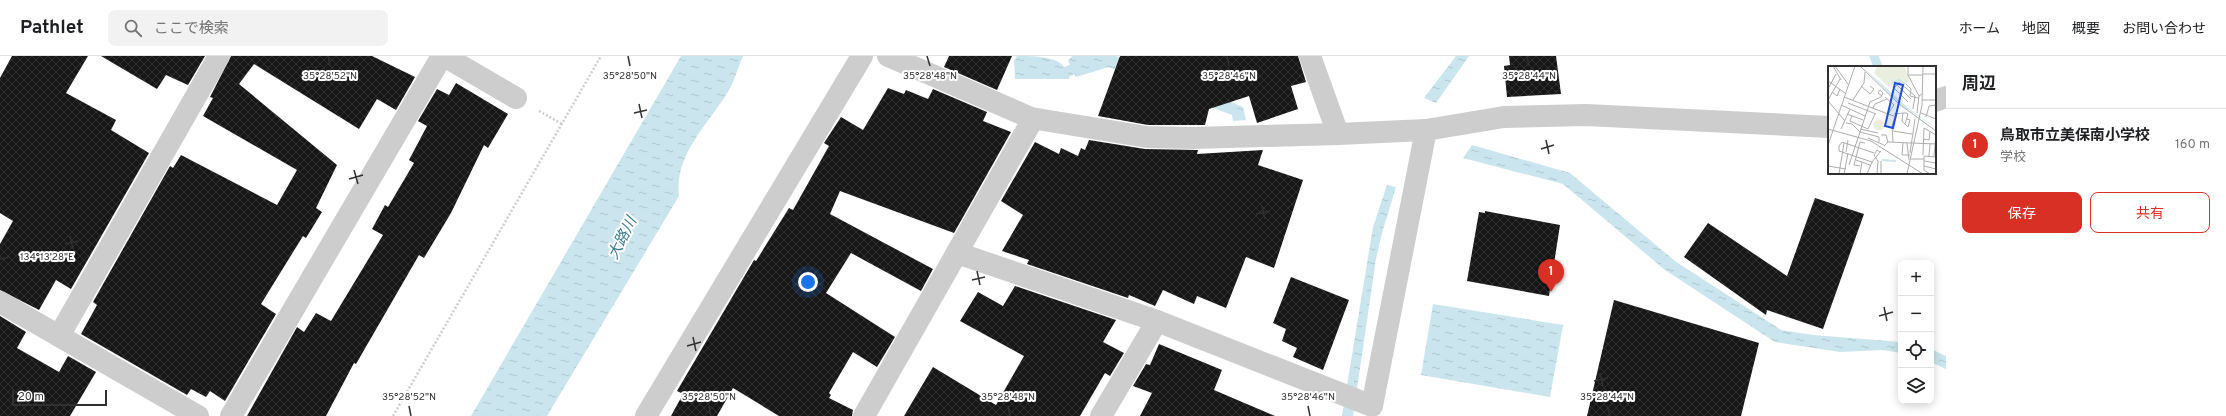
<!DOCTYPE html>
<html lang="ja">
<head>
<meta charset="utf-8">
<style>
	body { margin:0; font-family:Overpass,"Noto Sans JP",sans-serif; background:#f2f2f2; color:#202124 }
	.controls { position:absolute; right:12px; bottom:12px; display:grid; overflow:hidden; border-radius:8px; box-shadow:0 2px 10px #0003 }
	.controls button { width:36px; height:36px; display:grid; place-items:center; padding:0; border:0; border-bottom:1px solid #e0e0e0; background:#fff; color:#202124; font:20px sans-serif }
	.scale { position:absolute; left:12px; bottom:10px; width:95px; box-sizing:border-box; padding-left:4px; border:2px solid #303030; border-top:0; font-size:11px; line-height:14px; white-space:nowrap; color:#303030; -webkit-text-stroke:3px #fff; paint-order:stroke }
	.you { position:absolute; left:808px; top:226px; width:14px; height:14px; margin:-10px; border:3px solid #fff; border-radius:50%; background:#1a73e8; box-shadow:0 0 0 6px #1a73e833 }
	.badge { display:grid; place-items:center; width:26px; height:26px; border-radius:50%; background:#d93025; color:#fff; font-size:13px; font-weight:700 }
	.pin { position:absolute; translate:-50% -33px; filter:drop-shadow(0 1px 2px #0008) }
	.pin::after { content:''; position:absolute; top:21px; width:14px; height:12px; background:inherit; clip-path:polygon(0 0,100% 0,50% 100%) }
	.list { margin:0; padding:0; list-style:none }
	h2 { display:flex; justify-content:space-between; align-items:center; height:52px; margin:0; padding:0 16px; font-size:17px }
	h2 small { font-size:13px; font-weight:400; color:#757577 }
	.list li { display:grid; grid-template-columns:26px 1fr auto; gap:12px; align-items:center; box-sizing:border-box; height:72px; padding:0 16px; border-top:1px solid #e0e0e0 }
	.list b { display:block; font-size:15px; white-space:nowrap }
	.list p { margin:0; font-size:13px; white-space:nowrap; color:#757577 }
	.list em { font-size:13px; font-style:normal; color:#757577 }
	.actions { display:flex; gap:8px; padding:12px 16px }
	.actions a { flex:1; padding:9px 0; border:1px solid #d93025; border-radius:8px; text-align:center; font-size:14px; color:#d93025 }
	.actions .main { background:#d93025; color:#fff }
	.icon { flex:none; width:22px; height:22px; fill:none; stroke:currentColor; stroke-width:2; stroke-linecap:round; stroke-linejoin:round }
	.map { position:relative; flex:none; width:1946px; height:360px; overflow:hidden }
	header { display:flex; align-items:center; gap:24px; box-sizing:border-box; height:56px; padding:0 20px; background:#fff; border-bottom:1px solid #e0e0e0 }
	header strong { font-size:19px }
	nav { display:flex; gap:22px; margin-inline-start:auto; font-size:14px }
	.search { width:280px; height:36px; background:#f2f2f2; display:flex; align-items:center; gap:10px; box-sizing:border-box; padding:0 14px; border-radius:8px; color:#757577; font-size:15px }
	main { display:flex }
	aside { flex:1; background:#fff }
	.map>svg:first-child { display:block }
	.water { fill:url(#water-ripples) }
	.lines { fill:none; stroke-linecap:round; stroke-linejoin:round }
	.stream { stroke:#cae5ee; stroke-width:9 }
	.building { fill:url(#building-cross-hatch) }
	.path { stroke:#cdcdcd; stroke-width:2.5; stroke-dasharray:2 2; stroke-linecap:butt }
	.minor { stroke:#cdcdcd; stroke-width:22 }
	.ticks { fill:none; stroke:#303030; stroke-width:1.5 }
	.labels { text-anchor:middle; stroke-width:4; stroke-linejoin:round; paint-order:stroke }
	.water-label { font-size:15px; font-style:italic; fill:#397a8f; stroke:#fff }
	.inset-river { fill:none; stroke:#cae5ee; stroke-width:2 }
	.inset-road { fill:none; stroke:#acacac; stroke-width:1 }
	.view { fill:#1d4ed8; fill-opacity:0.15; stroke:#1d4ed8; stroke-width:2 }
	.inset-edge { fill:none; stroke:#303030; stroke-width:2 }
	.ticks-label { font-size:10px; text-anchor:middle; fill:#303030; stroke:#fff; stroke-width:4; stroke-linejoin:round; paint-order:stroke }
</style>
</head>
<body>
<header>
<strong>Pathlet</strong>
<div class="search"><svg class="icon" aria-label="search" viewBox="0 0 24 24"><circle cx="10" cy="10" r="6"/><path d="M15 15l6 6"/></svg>ここで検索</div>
<nav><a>ホーム</a><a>地図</a><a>概要</a><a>お問い合わせ</a></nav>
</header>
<main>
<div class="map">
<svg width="1946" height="360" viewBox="0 0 1946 360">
	<defs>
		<pattern id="water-ripples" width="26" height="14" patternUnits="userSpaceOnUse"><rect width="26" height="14" fill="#cae5ee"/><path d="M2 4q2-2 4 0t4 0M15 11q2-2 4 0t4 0" fill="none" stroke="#aec5cc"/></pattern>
		<pattern id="building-cross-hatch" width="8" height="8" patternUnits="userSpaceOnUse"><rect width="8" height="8" fill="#171717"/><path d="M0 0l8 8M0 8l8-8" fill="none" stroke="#303030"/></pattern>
	</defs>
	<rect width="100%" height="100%" fill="#fff"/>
	<g class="water">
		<path d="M681 0H743C737 14 733 30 724 42 704 72 674 102 679 140L547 360H471Z"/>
		<path d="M1017 0C1032 0 1057 0 1064 11L1070 9 1068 5 1072 0H1116L1243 51 1246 64 1233 65 1232 59 1109 11 1076 21 1074 18 1069 21V23H1015L1014 5Z"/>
		<path d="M1456 0H1469L1436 47 1424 42Z"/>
		<path d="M1472 89 1570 117 1675 205 1781 274 1813 279 1901 286V297L1883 294 1840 296 1775 286 1665 214 1563 128 1463 102Z"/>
		<path d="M1387 129 1396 131 1382 177 1376 203 1353 360H1342L1373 171Z"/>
		<path d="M1433 248 1563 269 1550 341 1421 319Z"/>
		<path d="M1931 293 1946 300V313L1931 306Z"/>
	</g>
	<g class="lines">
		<path class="stream" d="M1874 0 1878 11"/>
	</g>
	<g class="building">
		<path d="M12 0H88L66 37 116 64 111 74 149 97 71 233 56 224 39 254 0 234V188L13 165 0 157V22Z"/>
		<path d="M101 0H205L188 29 166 19 157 33Z"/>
		<path d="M231 0H372L415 21 396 54 377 43 359 73 254 8 239 28 337 109 316 152 322 156 306 182 303 180 261 248 276 258 225 345 210 335 206 341 191 333 187 339 81 278 97 249 93 246 170 110 173 112 181 99 277 149 297 114 203 60 213 42 210 41Z"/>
		<path d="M949 0H1012L997 34 944 11Z"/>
		<path d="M1120 0H1298L1306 26 1291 30 1298 53 1257 67 1249 40 1209 53 1205 69H1148L1098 60Z"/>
		<path d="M1509 0H1556L1561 38 1507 41 1504 10 1510 9Z"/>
		<path d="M456 27 508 58 488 92 484 89 451 157 424 202 419 199 356 308 354 307 326 360H247L297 271 304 276 316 257 331 265 383 179 372 173 385 149 388 151 414 107 409 104 427 70 418 65 437 33 449 39Z"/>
		<path d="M888 32 904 38 906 34 928 43 933 33 987 56 983 65 1011 76 954 177 840 135 830 158 933 213 921 235 851 197 826 237 895 281 877 311 853 296 829 337 831 339 829 342 853 354 852 360H779L733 332 717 360H671L683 338 677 335 754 204 756 205 789 152 793 154 829 90 824 87 841 61 863 74Z"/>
		<path d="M1089 84 1145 93 1198 94 1197 98 1263 94 1258 109 1303 124 1274 212 1246 201 1226 252 1197 240 1194 248 1163 234 1155 250 1129 239 1128 242 1027 208 1029 204 1002 195 1023 159 1001 145 1035 86 1059 98 1061 92 1078 100 1081 92 1085 94Z"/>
		<path d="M1815 142 1864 158 1823 273 1767 254 1766 259 1684 201 1708 167 1787 220Z"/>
		<path d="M1485 155 1560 169 1549 240 1467 225 1479 156 1485 157Z"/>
		<path d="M1291 221 1349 244 1323 314 1293 301 1297 292 1282 285 1286 273 1273 267Z"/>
		<path d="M1015 230 1116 264 1103 286 1124 297 1110 320 1105 317 1080 360H904L933 311 996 349 1024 300 960 265 978 236 1003 250Z"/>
		<path d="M1614 244 1759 287 1741 360H1587Z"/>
		<path d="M0 260 26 276 17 292 59 316 68 300 96 316 70 360H0Z"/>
		<path d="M1159 288 1222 314 1214 334 1275 360H1140L1152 337 1133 330 1146 308 1150 309Z"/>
	</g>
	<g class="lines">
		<g class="path">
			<path d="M539 55 562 68"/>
			<path d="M393 360 601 0"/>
		</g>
		<g class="minor">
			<path d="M444 0 516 42"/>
			<path d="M888 0 1031 62 1147 81 1193 82 1338 78 1426 74 1504 61 1586 59 1829 71"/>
			<path d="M1310 0 1338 78"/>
			<path d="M1935 45 1946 41"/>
			<path d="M957 197 1157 265 1372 350 1426 74"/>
			<path d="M0 246 59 280 219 0"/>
			<path d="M59 280 198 360"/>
			<path d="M231 360 442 0"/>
			<path d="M646 360 862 0"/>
			<path d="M864 360 1033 63"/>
			<path d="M1101 360 1157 265"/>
		</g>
	</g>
	<path class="ticks" d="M328 0 330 10M628 0 630 10M927 0 930 10M1227 0 1229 10M1527 0 1529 10M639 48 642 62M634 57 647 54M1546 84 1549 98M1541 93 1554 89M354 114 358 128M349 123 363 119M1262 150 1265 163M1256 158 1270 155M70 180 73 193M65 188 78 185M0 203 10 201M977 215 980 229M972 224 985 221M1884 251 1887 265M1879 260 1893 256M693 281 696 295M687 290 701 286M1600 317 1603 330M1594 325 1608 322M409 350 411 360M709 350 711 360M1008 350 1010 360M1308 350 1310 360M1607 350 1610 360"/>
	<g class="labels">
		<g class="water-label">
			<text transform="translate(622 182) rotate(-63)" y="5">大路川</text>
		</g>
	</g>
	<g transform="translate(1828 10)">
		<rect width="108" height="108" fill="#fff"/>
		<path d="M49 0H76L82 15 78 18 69 14 61 21 46 7Z" fill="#e9eede"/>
		<path d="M51 0 67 3 69 7 68 13 63 17 56 15ZM45.5 59a5.5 5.5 0 1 1 11 0a5.5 5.5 0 1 1-11 0Z" fill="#e9eede"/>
		<path d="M34 0 80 42 108 62 73 39Z" fill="#cae5ee"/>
		<path class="inset-river" d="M64 17 71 14 77 18M54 94 68 95"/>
		<path class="inset-road" d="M5 0 13 14M7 0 20 18M32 0 71 38 108 65M80 0V9L91 30 94 28M95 8H108M81 9H95M108 12V35M0 15 17 27M78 18 83 23 82 30 90 32M69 19 66 22 80 36M33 20 42 28 46 23 42 20M0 23 8 8M4 26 9 30 12 23M16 31 60 48M57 31 66 39M83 33 69 19 71 16 87 30 85 43M0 34 12 13M25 34 36 17 37 6M94 34H108M0 35 17 55M20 37 48 48M13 39 37 50M66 39 60 48 66 50M45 42 47 38 59 33M89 47 91 30M93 47 108 53M19 48 35 54M66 48 75 47H78L80 48 77 58 74 55 75 47M24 50 22 55 40 63 47 48M98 51 101 40 108 39M18 57 24 58 32 66 51 71V76M77 58 80 61 82 54 79 53M0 63 43 75 95 108M13 63 22 43M32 63 50 67M65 65 84 68M53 69H58L60 76M40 72 56 79M95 73 101 74 102 66M65 76 64 60 71 38M75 77 74 89H82M79 77 81 94M0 79 27 0M56 80 60 76 108 78M18 86 20 74M82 87 87 53M95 89 96 62 108 69 106 90M101 90 102 78M82 93H96M28 94 42 99M53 95V108M96 95 108 97M44 96 11 85V80L14 76 46 87M21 99 42 36 53 31 55 27 52 24 50 27 54 30M0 100 18 103M32 100 26 99 32 76 37 77M96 100 108 103M11 108 16 77M16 108 20 87M32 108 34 96M39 108 44 96 53 85M49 108 50 95 46 89 49 84 52 86M79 108 94 39 95 0M102 108 96 104V90L108 91"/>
		<path class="view" d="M67 17 75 19 65 62 57 60Z"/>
		<rect width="108" height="108" class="inset-edge"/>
	</g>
	<g class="ticks-label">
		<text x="330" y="23">35°28'52"N</text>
		<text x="630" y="23">35°28'50"N</text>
		<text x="930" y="23">35°28'48"N</text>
		<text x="1229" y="23">35°28'46"N</text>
		<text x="1529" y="23">35°28'44"N</text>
		<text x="47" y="204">134°13'28"E</text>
		<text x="409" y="344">35°28'52"N</text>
		<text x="709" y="344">35°28'50"N</text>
		<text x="1008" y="344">35°28'48"N</text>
		<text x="1308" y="344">35°28'46"N</text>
		<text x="1607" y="344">35°28'44"N</text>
	</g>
</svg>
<div class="controls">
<button>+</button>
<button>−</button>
<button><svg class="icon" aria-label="locate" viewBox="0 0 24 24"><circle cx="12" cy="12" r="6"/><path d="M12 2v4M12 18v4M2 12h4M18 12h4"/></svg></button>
<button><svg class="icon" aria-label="layers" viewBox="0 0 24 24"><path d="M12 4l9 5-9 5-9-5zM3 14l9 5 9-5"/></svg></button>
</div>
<div class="scale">20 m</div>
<div class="you"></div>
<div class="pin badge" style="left:1551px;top:236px">1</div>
</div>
<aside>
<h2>周辺<small></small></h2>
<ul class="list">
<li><span class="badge">1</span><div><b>鳥取市立美保南小学校</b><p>学校</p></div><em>160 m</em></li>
</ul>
<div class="actions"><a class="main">保存</a><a>共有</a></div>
</aside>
</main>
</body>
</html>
